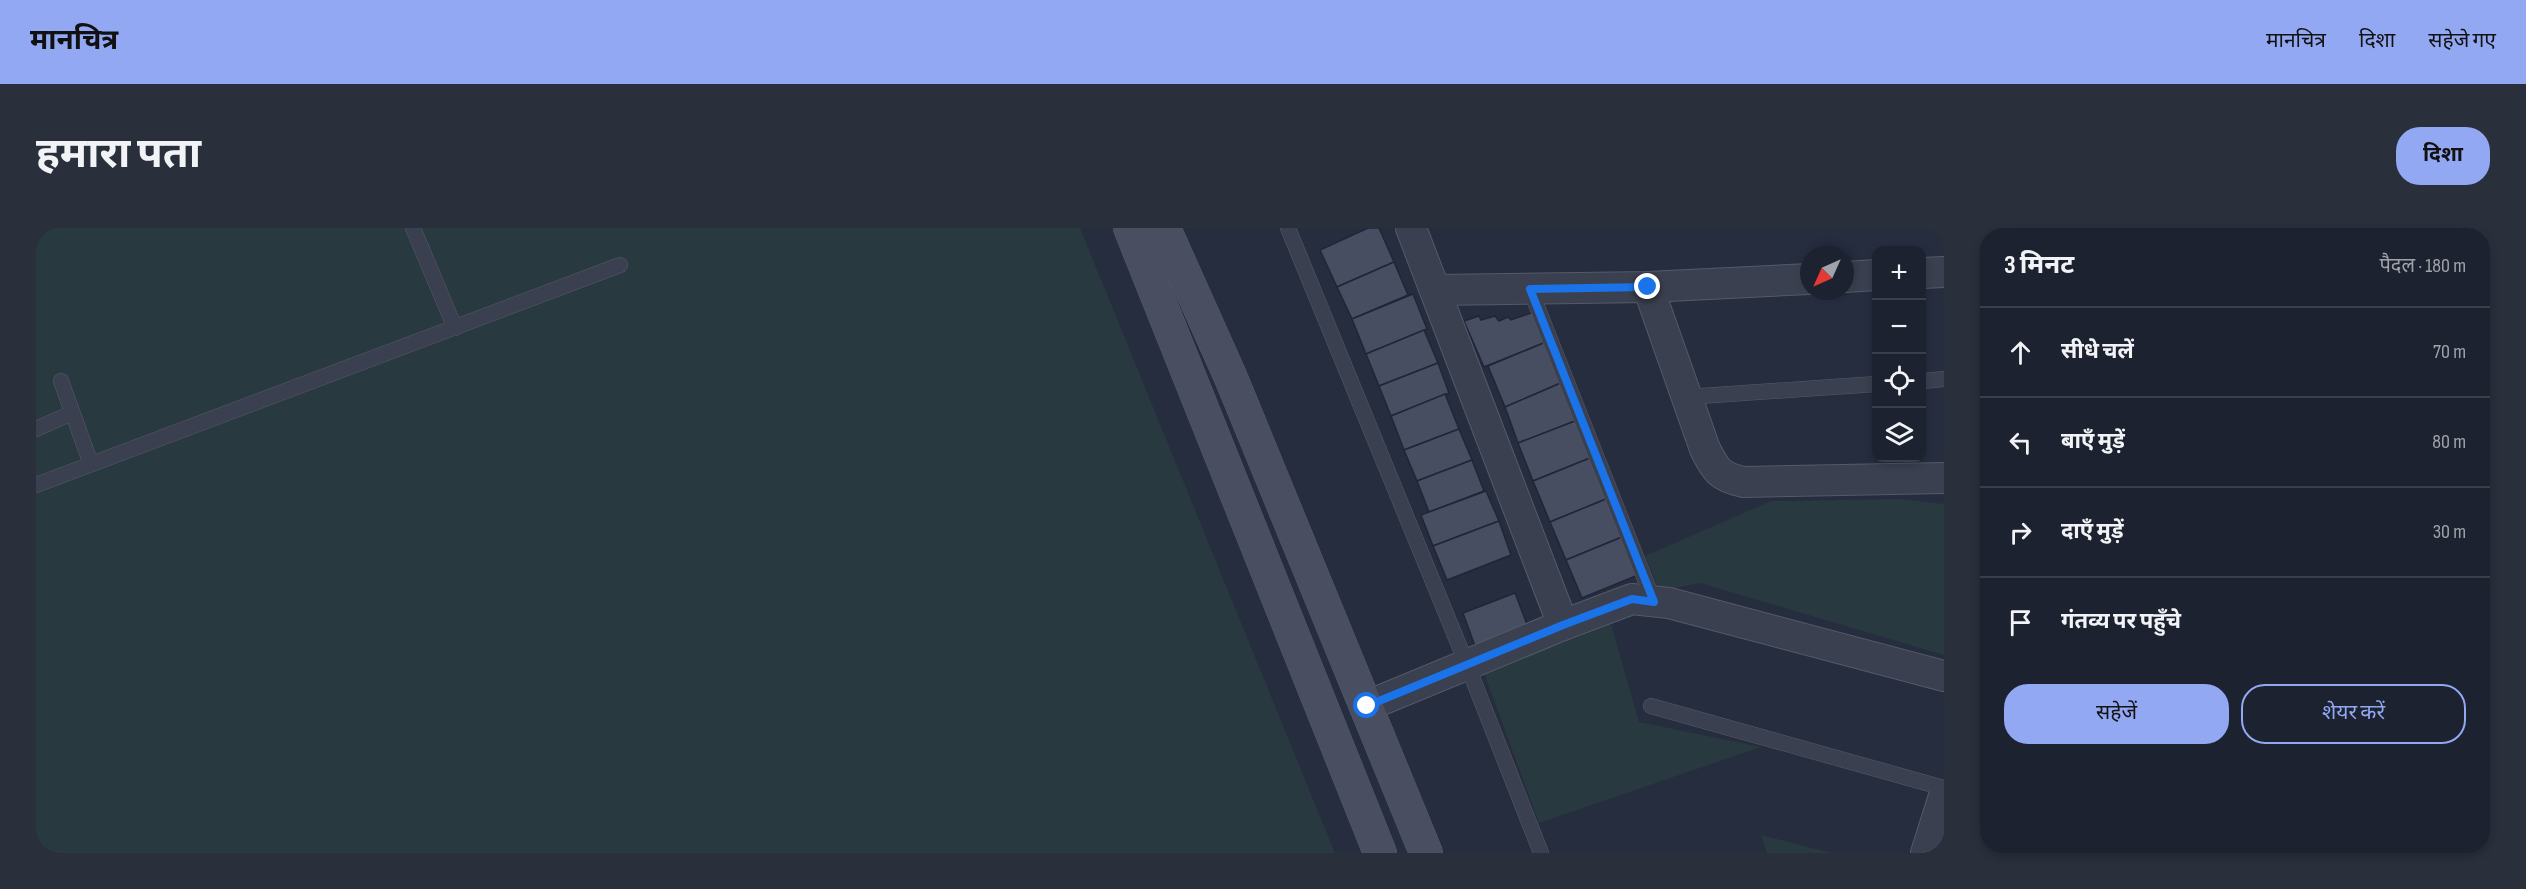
<!DOCTYPE html>
<html lang="hi">
<head>
<meta charset="utf-8">
<style>
	body { margin:0; font-family:"Sofia Sans Condensed","Noto Sans Devanagari",sans-serif; background:#292f3b; color:#f1f3f6 }
	.controls { position:absolute; right:18px; top:18px; display:grid; overflow:hidden; border-radius:12px; box-shadow:0 3px 9px #0003 }
	.controls button { width:54px; height:54px; display:grid; place-items:center; padding:0; border:0; border-bottom:2px solid #3a3f4b; background:#1c222f; color:#f1f3f6; font:30px sans-serif }
	.compass { position:absolute; left:1764px; top:18px; width:54px; height:54px; border-radius:50%; background:#1c222f; box-shadow:0 3px 9px #0003; rotate:225deg }
	.stop { position:absolute; width:18px; height:18px; margin:-14px; border:4px solid #1a73e8; border-radius:50%; background:#fff }
	.stop.end { background:#1a73e8; border-color:#fff; box-shadow:0 2px 6px #0008 }
	.list { margin:0; padding:0; list-style:none }
	h2 { display:flex; justify-content:space-between; align-items:center; height:78px; margin:0; padding:0 24px; font-size:26px }
	h2 small { font-size:20px; font-weight:400; color:#a0a4aa }
	.list li { display:grid; grid-template-columns:39px 1fr auto; gap:18px; align-items:center; box-sizing:border-box; height:90px; padding:0 24px; border-top:2px solid #3a3f4b }
	.list b { display:block; font-size:22px; white-space:nowrap }
	.list em { font-size:20px; font-style:normal; color:#a0a4aa }
	.actions { display:flex; gap:12px; padding:18px 24px }
	.actions a { flex:1; padding:14px 0; border:2px solid #92a8f3; border-radius:24px; text-align:center; font-size:21px; color:#92a8f3 }
	.actions .main { background:#92a8f3; color:#111 }
	.icon { flex:none; width:33px; height:33px; fill:none; stroke:currentColor; stroke-width:2; stroke-linecap:round; stroke-linejoin:round }
	.map { position:relative; flex:none; width:1908px; height:625px; overflow:hidden; border-radius:24px }
	header { display:flex; align-items:center; gap:36px; box-sizing:border-box; height:84px; padding:0 30px; background:#92a8f3; color:#111 }
	header strong { font-size:28px }
	nav { display:flex; gap:33px; margin-inline-start:auto; font-size:21px }
	.intro { display:flex; align-items:center; justify-content:space-between; box-sizing:border-box; height:144px; padding:0 36px }
	h1 { margin:0; font-size:42px }
	.button { padding:15px 27px; border-radius:24px; background:#92a8f3; color:#111; font-size:21px; font-weight:700 }
	main { display:flex; gap:36px; padding:0 36px }
	aside { flex:1; background:#1c222f; border-radius:24px; box-shadow:0 3px 9px #0003 }
	.map>svg:first-child { display:block }
	.green { fill:#283940 }
	.building { fill:#484e62; stroke:#212636; stroke-width:1.5 }
	.lines { fill:none; stroke-linecap:round; stroke-linejoin:round }
	.lane-casing { stroke:#555a69; stroke-width:16 }
	.street-casing { stroke:#555a69; stroke-width:32 }
	.secondary-casing { stroke:#555a69; stroke-width:34 }
	.lane { stroke:#3a404f; stroke-width:15 }
	.street { stroke:#3a404f; stroke-width:30 }
	.secondary { stroke:#494e61; stroke-width:33 }
	.route { stroke:#1a73e8; stroke-width:8 }
</style>
</head>
<body>
<header>
<strong>मानचित्र</strong>
<nav><a>मानचित्र</a><a>दिशा</a><a>सहेजे गए</a></nav>
</header>
<div class="intro"><h1>हमारा पता</h1><a class="button">दिशा</a></div>
<main>
<div class="map">
<svg width="1908" height="625" viewBox="0 0 1908 625">
	<rect width="100%" height="100%" fill="#262d3f"/>
	<g class="green">
		<path d="M0 0H1044L1299 625H0Z"/>
		<path d="M1864 271 1908 276V427L1664 355 1624 363 1609 328 1735 273Z"/>
		<path d="M1575 396 1603 494 1725 519 1503 595 1448 445Z"/>
		<path d="M1725 607 1796 625H1731Z"/>
	</g>
	<g class="building">
		<path d="M1332 0H1343L1358 34 1301 59 1284 22Z"/>
		<path d="M1358 34 1372 67 1316 91 1301 59Z"/>
		<path d="M1377 66 1391 101 1330 126 1316 91Z"/>
		<path d="M1498 84 1510 114 1448 139 1428 93 1443 88 1445 92 1459 88 1463 93 1472 89 1475 92Z"/>
		<path d="M1388 102 1402 135 1343 158 1330 126Z"/>
		<path d="M1510 114 1527 154 1469 179 1452 138Z"/>
		<path d="M1402 135 1413 165 1355 188 1343 158Z"/>
		<path d="M1527 154 1539 193 1482 215 1469 179Z"/>
		<path d="M1409 166 1423 201 1368 222 1355 188Z"/>
		<path d="M1539 193 1554 230 1497 253 1482 215Z"/>
		<path d="M1423 201 1436 232 1381 253 1368 222Z"/>
		<path d="M1554 230 1570 271 1514 294 1497 253Z"/>
		<path d="M1436 232 1448 263 1393 284 1381 253Z"/>
		<path d="M1450 263 1463 293 1397 318 1385 287Z"/>
		<path d="M1570 271 1586 309 1530 332 1514 294Z"/>
		<path d="M1463 293 1475 327 1411 352 1397 318Z"/>
		<path d="M1586 309 1602 347 1546 370 1530 332Z"/>
		<path d="M1479 365 1492 399 1439 418 1427 385Z"/>
	</g>
	<g class="lines">
		<defs>
			<g id="lane">
				<path d="M377 0 419 100"/>
				<path d="M1252 0 1436 449 1505 625"/>
				<path d="M1494 61 1618 374"/>
				<path d="M25 153 55 236"/>
				<path d="M1886 153 1908 151"/>
				<path d="M1650 169 1840 156"/>
				<path d="M0 201 36 185"/>
				<path d="M0 257 584 37"/>
				<path d="M1615 478 1908 560"/>
			</g>
			<g id="street">
				<path d="M1375 0 1527 397"/>
				<path d="M1886 45 1908 44"/>
				<path d="M1809 49 1840 47"/>
				<path d="M1612 59 1669 221C1680 243 1684 249 1708 254L1908 250"/>
				<path d="M1399 62 1612 59 1773 51"/>
				<path d="M1331 478 1527 397 1596 371 1633 375 1908 448"/>
				<path d="M1890 625 1908 568"/>
			</g>
			<g id="secondary">
				<path d="M1094 0 1344 625"/>
				<path d="M1128 0 1195 150 1390 625"/>
			</g>
		</defs>
		<use href="#lane" class="lane-casing"/>
		<use href="#street" class="street-casing"/>
		<use href="#secondary" class="secondary-casing"/>
		<use href="#lane" class="lane"/>
		<use href="#street" class="street"/>
		<use href="#secondary" class="secondary"/>
	</g>
	<g class="lines">
		<path class="route" d="M1331 478 1527 397 1596 371 1618 374 1494 61 1612 59"/>
	</g>
</svg>
<div class="controls">
<button>+</button>
<button>−</button>
<button><svg class="icon" aria-label="locate" viewBox="0 0 24 24"><circle cx="12" cy="12" r="6"/><path d="M12 2v4M12 18v4M2 12h4M18 12h4"/></svg></button>
<button><svg class="icon" aria-label="layers" viewBox="0 0 24 24"><path d="M12 4l9 5-9 5-9-5zM3 14l9 5 9-5"/></svg></button>
</div>
<svg class="compass" viewBox="-18 -18 36 36"><path d="M0-13l5 13h-10z" fill="#e53935"/><path d="M0 13l5-13h-10z" fill="#a0a4aa"/></svg>
<div class="stop" style="left:1331px;top:478px"></div>
<div class="stop end" style="left:1612px;top:59px"></div>
</div>
<aside>
<h2>3 मिनट<small>पैदल · 180 m</small></h2>
<ul class="list">
<li><svg class="icon" aria-label="ahead" viewBox="0 0 24 24"><path d="M12 20V5M6 11l6-6 6 6"/></svg><div><b>सीधे चलें</b></div><em>70 m</em></li>
<li><svg class="icon" aria-label="left" viewBox="0 0 24 24"><path d="M17 20v-9H6M10 6l-5 5 5 5"/></svg><div><b>बाएँ मुड़ें</b></div><em>80 m</em></li>
<li><svg class="icon" aria-label="right" viewBox="0 0 24 24"><path d="M7 20v-9h11M14 6l5 5-5 5"/></svg><div><b>दाएँ मुड़ें</b></div><em>30 m</em></li>
<li><svg class="icon" aria-label="arrive" viewBox="0 0 24 24"><path d="M6 21V4h12l-3 4 3 4H6"/></svg><div><b>गंतव्य पर पहुँचे</b></div></li>
</ul>
<div class="actions"><a class="main">सहेजें</a><a>शेयर करें</a></div>
</aside>
</main>
</body>
</html>
